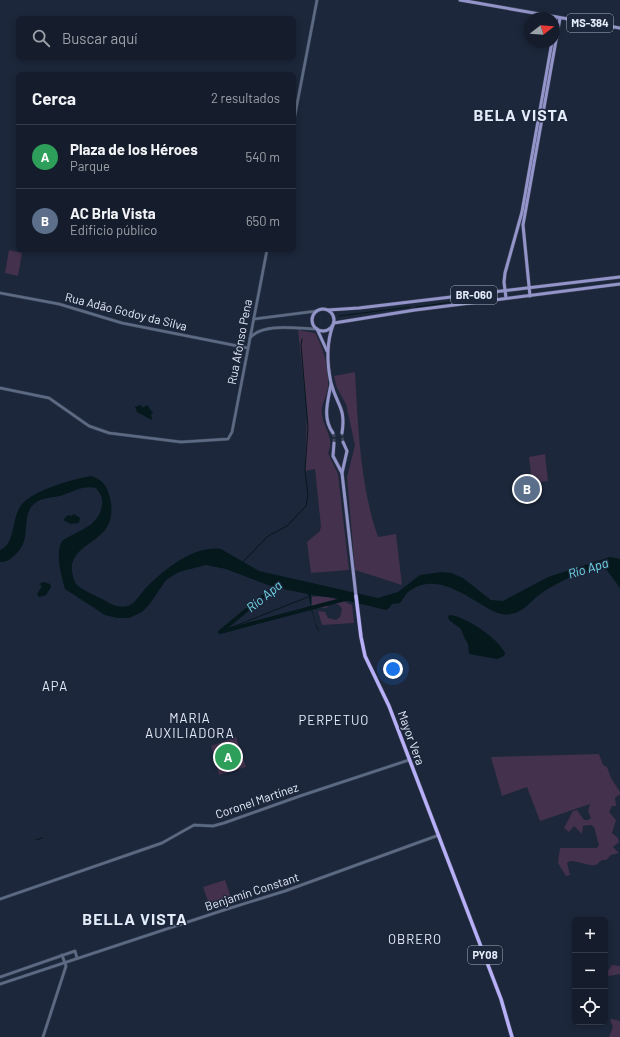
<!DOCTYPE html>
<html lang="es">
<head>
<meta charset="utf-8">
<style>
	body { margin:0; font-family:Barlow,sans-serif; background:#222a38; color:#f1f3f6 }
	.controls { position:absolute; right:12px; bottom:12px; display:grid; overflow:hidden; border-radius:6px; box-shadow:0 2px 6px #0003 }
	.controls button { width:36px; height:36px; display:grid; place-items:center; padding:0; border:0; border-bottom:1px solid #343b48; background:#151d2c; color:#f1f3f6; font:20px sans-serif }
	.compass { position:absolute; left:524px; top:12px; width:36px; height:36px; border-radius:50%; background:#151d2c; box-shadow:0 2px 6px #0003; rotate:73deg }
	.you { position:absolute; left:393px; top:669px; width:14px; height:14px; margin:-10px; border:3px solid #fff; border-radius:50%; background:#1a73e8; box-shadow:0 0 0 6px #1a73e833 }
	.badge { display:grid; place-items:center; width:26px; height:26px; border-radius:50%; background:#86cf4c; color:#fff; font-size:13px; font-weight:700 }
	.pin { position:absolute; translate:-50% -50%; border:2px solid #fff; box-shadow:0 1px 4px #0006 }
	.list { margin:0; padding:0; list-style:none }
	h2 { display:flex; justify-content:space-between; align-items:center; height:52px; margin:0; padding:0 16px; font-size:17px }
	h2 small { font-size:13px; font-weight:400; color:#9da2a9 }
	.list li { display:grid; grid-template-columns:26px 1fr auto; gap:12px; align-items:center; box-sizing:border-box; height:64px; padding:0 16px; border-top:1px solid #343b48 }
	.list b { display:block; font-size:15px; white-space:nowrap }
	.list p { margin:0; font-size:13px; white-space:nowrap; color:#9da2a9 }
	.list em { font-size:13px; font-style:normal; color:#9da2a9 }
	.icon { flex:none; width:22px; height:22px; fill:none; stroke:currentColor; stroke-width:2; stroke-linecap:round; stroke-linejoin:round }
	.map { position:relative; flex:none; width:620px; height:1037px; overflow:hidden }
	.search { position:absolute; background:#151d2c; box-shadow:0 2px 6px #0003; left:16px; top:16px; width:280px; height:44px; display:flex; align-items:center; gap:10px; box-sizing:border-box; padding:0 14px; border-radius:6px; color:#9da2a9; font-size:15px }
	.panel { position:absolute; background:#151d2c; box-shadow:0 2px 6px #0003; left:16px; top:72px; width:280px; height:180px; border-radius:6px }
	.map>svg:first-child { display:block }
	.green { fill:#44314d }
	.water { fill:#05181c }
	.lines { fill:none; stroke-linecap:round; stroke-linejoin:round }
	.stream { stroke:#05181c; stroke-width:1 }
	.river { stroke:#05181c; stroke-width:4 }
	.primary-tunnel { stroke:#3a4558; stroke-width:3; stroke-dasharray:3 1.5; stroke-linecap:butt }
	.secondary-casing { stroke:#3b4456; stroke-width:3.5 }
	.primary-casing { stroke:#3b4456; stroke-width:4 }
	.highway-casing { stroke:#3b4456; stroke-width:4.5 }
	.secondary { stroke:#5d6a83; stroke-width:2.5 }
	.primary { stroke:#9394ca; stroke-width:3 }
	.highway { stroke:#b7b0f9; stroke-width:3.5 }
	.labels { text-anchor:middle; stroke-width:3; stroke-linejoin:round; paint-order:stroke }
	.shield { fill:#1c273b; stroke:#a8b1c1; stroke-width:1 }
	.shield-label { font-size:11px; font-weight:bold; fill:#e4ecfa }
	.street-label { font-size:12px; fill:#e4ecfa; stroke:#1c273b }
	.water-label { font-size:13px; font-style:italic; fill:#71d6e8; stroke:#1c273b }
	.neighbourhood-label { font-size:13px; letter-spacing:1px; fill:#e4ecfa; stroke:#1c273b }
	.district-label { font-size:16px; font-weight:bold; letter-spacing:1px; fill:#e4ecfa; stroke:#1c273b }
</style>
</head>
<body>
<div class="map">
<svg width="620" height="1037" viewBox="0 0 620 1037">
	<rect width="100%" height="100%" fill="#1c273b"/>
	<g class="green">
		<path d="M9 250 22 253 18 276 5 273Z"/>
		<path d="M298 330 315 333C324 349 329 368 328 387 327 395 323 401 322 408 320 426 336 436 328 453L338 474 349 570 311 573 307 542 320 531 321 526 315 469 305 471 307 413Z"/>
		<path d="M355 372C358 425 360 486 378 537L396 534 402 585 355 570 347 477 355 445 346 404 337 388 334 376Z"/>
		<path d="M545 454 548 481 532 483 529 457Z"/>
		<path d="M312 597C324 595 342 600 352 605L354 623 322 625 318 611 325 612 328 618 336 620 340 617 342 609C339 602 331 601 326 608L312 607Z"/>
		<path d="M236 737 246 767 219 775 211 746Z"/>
		<path d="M599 754 603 765 607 767 611 778 620 792V796L618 795 615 798 616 806H612L609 812 616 820 612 833 618 838 619 842 613 847 619 853 611 855 606 860H602L596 865C586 866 579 861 570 861L567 863 570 875 566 876 558 863 560 848H597L599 845 594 827 591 825 583 826 582 834 574 826 569 832 564 828 573 811 577 810 584 820H588L591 818 588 811 590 804 540 821 527 787 502 796 491 757Z"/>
		<path d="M225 880 231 898 209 904 203 887Z"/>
		<path d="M612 965 620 966V974L609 976 606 974Z"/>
		<path d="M612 1019 620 1021V1037H609L613 1027 610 1020Z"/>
	</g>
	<g class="water">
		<path d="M141 405 143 408 147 405 153 413 151 415 152 420 137 412 135 407Z"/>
		<path d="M91 476C101 479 106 484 109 494 112 504 113 518 107 527 97 544 69 548 72 572 73 576 74 581 76 584 82 590 92 594 100 598 109 603 118 609 128 606 136 603 140 594 145 589 163 570 194 545 221 549L259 571 378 598 398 592 420 575 441 572 451 573 463 578 491 600 503 601 548 577 610 557 620 559V588L606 569C590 565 552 585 539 595 530 602 523 612 511 614 504 616 497 613 491 610 465 596 435 570 407 593 404 596 403 600 400 603L392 604 389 608 386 610 336 598 311 595V609L316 626 308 594 273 587 226 569 206 565 179 572 166 580 149 605 142 612 129 618H117L105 615 65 589C61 575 55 554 62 541 78 530 99 527 102 505 103 498 100 493 96 488 84 485 74 491 63 495 54 498 41 497 34 504 20 516 33 538 16 554 11 559 7 562 0 562V550C16 544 11 517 22 504 34 490 73 479 91 476Z"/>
		<path d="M74 514 80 518 79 523 71 524 63 520 68 515 71 516Z"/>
		<path d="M44 582 50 584 51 587 46 595 39 597 37 594 42 586 39 584Z"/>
		<path d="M450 615C465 616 499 639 505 653L504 656 497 659 469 654 468 644 464 637 461 629 449 620 448 616Z"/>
	</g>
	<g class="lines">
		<g class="stream">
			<path d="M416 307 468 300"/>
			<path d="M339 316 410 307"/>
			<path d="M243 562 268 536 287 526 306 506 308 495 305 471 308 427 301 345 302 339"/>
			<path d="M316 625 319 631"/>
			<path d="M220 632 308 597"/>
			<path d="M36 840 42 838"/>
		</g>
		<path class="river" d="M277 585 220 632 349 598"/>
		<g class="primary-tunnel">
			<path d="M342 433 343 442"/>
			<path d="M334 434V443"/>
		</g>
		<defs>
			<g id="secondary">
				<path d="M294 120 317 0"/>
				<path d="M0 293 59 304 122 323 248 348"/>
				<path d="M254 319 317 311"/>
				<path d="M250 338C263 322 299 329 316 329"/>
				<path d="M0 388 49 398 89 426 109 433 181 442 228 439 232 432 267 250"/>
				<path d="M0 899 162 843 194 825 213 826 224 823 300 796 409 760"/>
				<path d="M0 977 75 951 77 958"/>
				<path d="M0 984 224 910 285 891 439 835"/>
				<path d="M43 1037 66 966 62 955"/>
			</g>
			<g id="primary">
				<path d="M460 0 620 28"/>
				<path d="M554 30 556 17"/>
				<path d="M530 296 523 225 560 18"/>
				<path d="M506 298 504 282 505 273 522 212 552 42"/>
				<circle cx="323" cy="320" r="11"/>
				<path d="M328 310 359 308 620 277"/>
				<path d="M334 323 415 310 620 284"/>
				<path d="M333 325C326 344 327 364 331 383 337 406 346 407 342 433"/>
				<path d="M317 329 327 351"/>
				<path d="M331 384C328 401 322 418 333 433"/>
				<path d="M343 442 347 451 342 473 356 596"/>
				<path d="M334 443 333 456 342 473"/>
			</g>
			<path id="highway" d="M356 596 361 637 365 656 389 706 501 999 512 1037"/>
		</defs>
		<use href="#secondary" class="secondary-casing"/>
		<use href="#primary" class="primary-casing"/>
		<use href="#highway" class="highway-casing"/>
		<use href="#secondary" class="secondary"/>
		<use href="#primary" class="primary"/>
		<use href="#highway" class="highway"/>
	</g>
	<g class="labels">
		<g class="shield">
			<rect x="567" y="14" width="46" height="18" rx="3"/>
			<rect x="451" y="286" width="46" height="18" rx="3"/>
			<rect x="468" y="946" width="34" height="18" rx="3"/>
		</g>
		<g class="shield-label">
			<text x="590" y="27">MS-384</text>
			<text x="474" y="299">BR-060</text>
			<text x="485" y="959">PY08</text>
		</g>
		<g class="street-label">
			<text transform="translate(126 312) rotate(14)" y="4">Rua Adão Godoy da Silva</text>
			<text transform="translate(240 342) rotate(-79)" y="4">Rua Afonso Pena</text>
			<text transform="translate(411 738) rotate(70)" y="4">Mayor Vera</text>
			<text transform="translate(257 801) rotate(-19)" y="4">Coronel Martínez</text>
			<text transform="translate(252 892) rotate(-18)" y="4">Benjamín Constant</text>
		</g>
		<g class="water-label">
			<text transform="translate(588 568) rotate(-17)" y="5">Río Apa</text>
			<text transform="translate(264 596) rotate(-39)" y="5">Río Apa</text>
		</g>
		<g class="neighbourhood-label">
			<text x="55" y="691">APA</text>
			<text x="190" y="723">MARIA<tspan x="190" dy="15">AUXILIADORA</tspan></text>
			<text x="334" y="725">PERPETUO</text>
			<text x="415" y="944">OBRERO</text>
		</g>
		<g class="district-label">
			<text x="521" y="121">BELA VISTA</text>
			<text x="135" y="925">BELLA VISTA</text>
		</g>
	</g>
</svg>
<div class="controls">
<button>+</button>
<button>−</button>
<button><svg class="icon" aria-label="locate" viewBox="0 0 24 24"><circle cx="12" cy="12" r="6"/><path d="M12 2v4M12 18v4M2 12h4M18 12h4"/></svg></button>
</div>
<svg class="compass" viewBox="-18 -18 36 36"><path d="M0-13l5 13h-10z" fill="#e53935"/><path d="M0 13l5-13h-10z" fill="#9da2a9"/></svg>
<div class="you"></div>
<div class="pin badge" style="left:228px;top:757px;background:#2e9e5b">A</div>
<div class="pin badge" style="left:527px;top:489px;background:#5c6f8a">B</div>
<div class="search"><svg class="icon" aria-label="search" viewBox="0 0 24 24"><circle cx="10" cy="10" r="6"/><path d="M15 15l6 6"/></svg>Buscar aquí</div>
<section class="panel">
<h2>Cerca<small>2 resultados</small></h2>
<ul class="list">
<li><span class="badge" style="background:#2e9e5b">A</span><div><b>Plaza de los Héroes</b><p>Parque</p></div><em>540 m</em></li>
<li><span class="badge" style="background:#5c6f8a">B</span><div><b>AC Brla Vista</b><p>Edificio público</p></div><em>650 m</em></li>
</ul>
</section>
</div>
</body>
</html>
